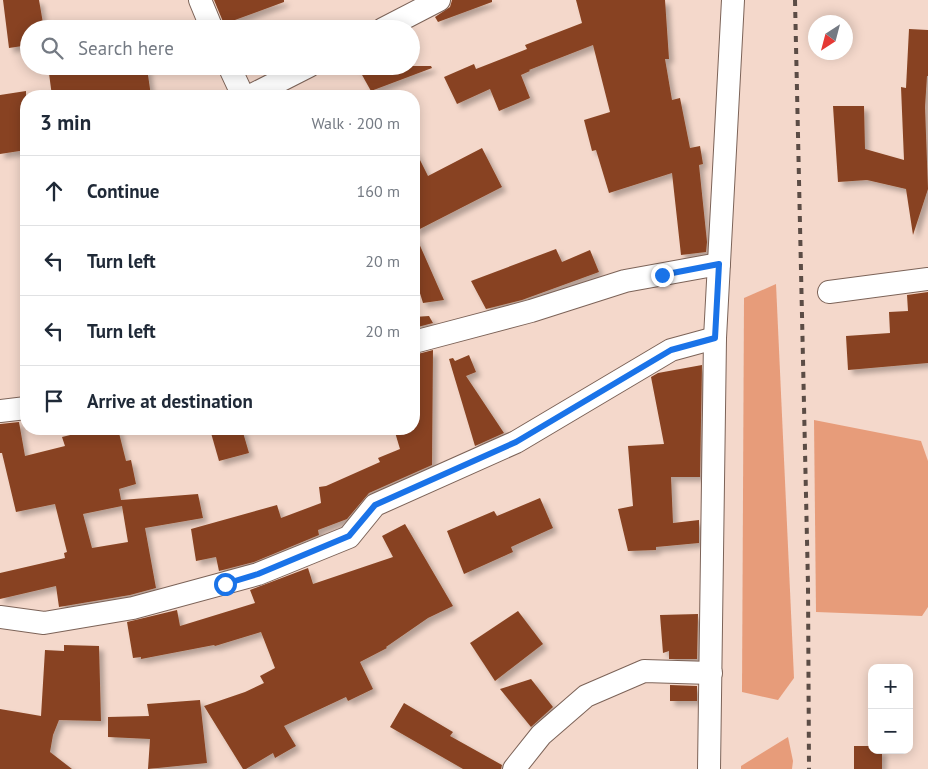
<!DOCTYPE html>
<html lang="en">
<head>
<meta charset="utf-8">
<style>
	body { margin:0; font-family:"PT Sans",sans-serif; background:#f6f6f7; color:#1f2937 }
	.controls { position:absolute; right:15px; bottom:15px; display:grid; overflow:hidden; border-radius:10px; box-shadow:0 2px 12px #0003 }
	.controls button { width:45px; height:45px; display:grid; place-items:center; padding:0; border:0; border-bottom:1px solid #e0e1e3; background:#fff; color:#1f2937; font:25px sans-serif }
	.compass { position:absolute; left:808px; top:15px; width:45px; height:45px; border-radius:50%; background:#fff; box-shadow:0 2px 12px #0003; rotate:216deg }
	.stop { position:absolute; width:15px; height:15px; margin:-11px; border:4px solid #1a73e8; border-radius:50%; background:#fff }
	.stop.end { background:#1a73e8; border-color:#fff; box-shadow:0 1px 5px #0008 }
	.list { margin:0; padding:0; list-style:none }
	h2 { display:flex; justify-content:space-between; align-items:center; height:65px; margin:0; padding:0 20px; font-size:21px }
	h2 small { font-size:16px; font-weight:400; color:#747a83 }
	.list li { display:grid; grid-template-columns:32px 1fr auto; gap:15px; align-items:center; box-sizing:border-box; height:70px; padding:0 20px; border-top:1px solid #e0e1e3 }
	.list b { display:block; font-size:19px; white-space:nowrap }
	.list em { font-size:16px; font-style:normal; color:#747a83 }
	.icon { flex:none; width:28px; height:28px; fill:none; stroke:currentColor; stroke-width:2; stroke-linecap:round; stroke-linejoin:round }
	.map { position:relative; flex:none; width:928px; height:769px; overflow:hidden }
	.search { position:absolute; background:#fff; box-shadow:0 2px 12px #0003; left:20px; top:20px; width:400px; height:55px; display:flex; align-items:center; gap:12px; box-sizing:border-box; padding:0 18px; border-radius:28px; color:#747a83; font-size:19px }
	.panel { position:absolute; background:#fff; box-shadow:0 2px 12px #0003; left:20px; top:90px; width:400px; height:345px; border-radius:20px }
	.map>svg:first-child { display:block }
	.green { fill:#e79c7a }
	.building { fill:#884321; fill-rule:evenodd; filter:url(#shadow) }
	.lines { fill:none; stroke-linecap:round; stroke-linejoin:round }
	.street-casing { stroke:#7c6358; stroke-width:24 }
	.street { stroke:#fff; stroke-width:22 }
	.rail { stroke:#5b4c45; stroke-width:4; stroke-dasharray:6 6; stroke-linecap:butt }
	.route { stroke:#1a73e8; stroke-width:6 }
</style>
</head>
<body>
<div class="map">
<svg width="928" height="769" viewBox="0 0 928 769">
	<defs>
		<filter id="shadow"><feDropShadow dx="4.5" dy="4.5" stdDeviation="2.5" flood-color="#0004"/></filter>
	</defs>
	<rect width="100%" height="100%" fill="#f4d8cb"/>
	<g class="green">
		<path d="M776 284 794 678 778 700 742 692 744 298Z"/>
		<path d="M814 420 921 441 928 461V607L922 616 816 612Z"/>
		<path d="M788 737 793 761 792 769H741V766Z"/>
	</g>
	<g class="building">
		<path d="M3 0H39L44 29H29V45L9 48Z"/>
		<path d="M214 0H284V2L224 24Z"/>
		<path d="M452 0H492V2L438 22 435 17 450 7Z"/>
		<path d="M576 0H665L669 59H665L672 100 680 98 690 148 700 146 703 164 699 165 707 242 706 252 681 255 672 173 609 193 596 150 592 151 584 120 610 112 593 45 529 70 530 71 521 75 530 98 499 111 490 89 457 104 444 77 474 64 476 69 527 49 525 45 582 23Z"/>
		<path d="M909 29 928 30V76H927L925 107 928 189 913 235 906 189 867 180 838 182 833 106H864L865 149 904 160 901 87 906 88Z"/>
		<path d="M48 66H113V72L147 68 151 96H52Z"/>
		<path d="M357 66H431L432 68 371 91Z"/>
		<path d="M26 91V150L0 154V95Z"/>
		<path d="M414 148 428 176 482 148 502 187 414 232 444 300 423 303 414 274Z"/>
		<path d="M556 249 562 262 590 250 599 272 522 300 486 309 471 281Z"/>
		<path d="M928 292V363L848 370 846 336 890 333 889 312 908 311 907 295Z"/>
		<path d="M429 316 433 323 414 328V317Z"/>
		<path d="M433 350 432 465 369 493 347 519 318 530 319 535 254 562 219 571 216 557 196 561 191 529 277 505 281 518 321 503 319 487 326 486 380 462 378 458 400 449 394 429H414V355Z"/>
		<path d="M469 355 476 372 466 376 504 433 475 446 449 359 453 358 455 361Z"/>
		<path d="M702 365 700 477H671L673 523 699 520V543L656 547V550L628 551 618 509 633 506 628 446 664 444 651 377 658 373Z"/>
		<path d="M19 422 25 456 65 446 62 437 95 429H118L126 461 131 460 136 484 119 489 121 500 198 494 203 518 145 528 156 588 130 595 59 607 56 586 0 599V573L65 558 64 553 67 552 55 504 16 512 2 453H0V424ZM122 506 128 542 92 548 83 514Z"/>
		<path d="M226 429H242L249 453 219 461 211 433Z"/>
		<path d="M540 498 553 528 511 547 513 552 464 574 447 531 494 511 497 516Z"/>
		<path d="M405 524 453 606 428 618 386 647 387 648 360 662 373 689 348 701 346 697 284 726 296 746 275 758 273 753 246 769H243L204 706 245 692 264 683 260 676 275 668 261 632 215 646 214 645 141 659V657L133 658 127 622 177 610 180 626 255 603 250 590 308 568 313 584 393 557 382 536Z"/>
		<path d="M518 611 543 644 495 681 470 643Z"/>
		<path d="M698 614 697 659H669V651L663 653 660 615Z"/>
		<path d="M64 645 99 646 101 721 59 720 53 735 50 752 72 769H0V709L41 716 45 650 64 651Z"/>
		<path d="M531 679 553 707 531 727 500 689Z"/>
		<path d="M670 685 697 686V701H670Z"/>
		<path d="M200 700 207 763 148 769 150 739 108 737V717L149 716 147 704Z"/>
		<path d="M404 703 453 732 450 736 502 765 501 769H463L390 727Z"/>
		<path d="M854 746H872V750H882V769H854Z"/>
	</g>
	<g class="lines">
		<defs>
			<g id="street">
				<path d="M200 0 212 29"/>
				<path d="M383 29 439 0"/>
				<path d="M229 66 243 96"/>
				<path d="M250 96 309 66"/>
				<path d="M829 292 928 279"/>
				<path d="M414 342 531 311 625 281 719 264"/>
				<path d="M0 411 26 408"/>
				<path d="M0 617 44 623 133 608 258 574 349 537 375 505 516 442 671 350 715 338"/>
				<path d="M514 769 541 735 586 696 644 671 711 673"/>
				<path d="M709 769 715 338 733 0"/>
			</g>
		</defs>
		<use href="#street" class="street-casing"/>
		<use href="#street" class="street"/>
		<path class="rail" d="M795 0 808 585 809 769"/>
	</g>
	<g class="lines">
		<path class="route" d="M225 584 258 574 349 536 375 505 516 442 671 350 715 338 719 264 662 275"/>
	</g>
</svg>
<div class="controls">
<button>+</button>
<button>−</button>
</div>
<svg class="compass" viewBox="-18 -18 36 36"><path d="M0-13l5 13h-10z" fill="#e53935"/><path d="M0 13l5-13h-10z" fill="#747a83"/></svg>
<div class="stop" style="left:225px;top:584px"></div>
<div class="stop end" style="left:662px;top:275px"></div>
<div class="search"><svg class="icon" aria-label="search" viewBox="0 0 24 24"><circle cx="10" cy="10" r="6"/><path d="M15 15l6 6"/></svg>Search here</div>
<section class="panel">
<h2>3 min<small>Walk · 200 m</small></h2>
<ul class="list">
<li><svg class="icon" aria-label="ahead" viewBox="0 0 24 24"><path d="M12 20V5M6 11l6-6 6 6"/></svg><div><b>Continue</b></div><em>160 m</em></li>
<li><svg class="icon" aria-label="left" viewBox="0 0 24 24"><path d="M17 20v-9H6M10 6l-5 5 5 5"/></svg><div><b>Turn left</b></div><em>20 m</em></li>
<li><svg class="icon" aria-label="left" viewBox="0 0 24 24"><path d="M17 20v-9H6M10 6l-5 5 5 5"/></svg><div><b>Turn left</b></div><em>20 m</em></li>
<li><svg class="icon" aria-label="arrive" viewBox="0 0 24 24"><path d="M6 21V4h12l-3 4 3 4H6"/></svg><div><b>Arrive at destination</b></div></li>
</ul>
</section>
</div>
</body>
</html>
